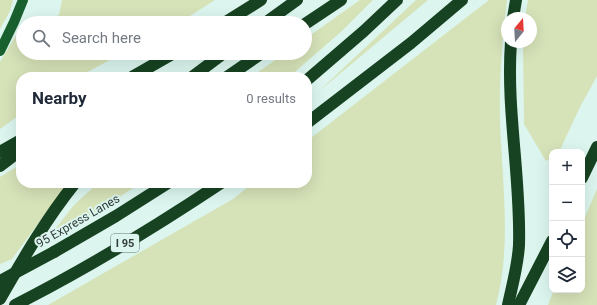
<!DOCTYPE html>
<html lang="en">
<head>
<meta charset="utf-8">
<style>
	body { margin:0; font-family:Roboto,sans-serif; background:#f6f6f7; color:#1f2937 }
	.controls { position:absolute; right:12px; bottom:12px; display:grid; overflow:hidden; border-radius:8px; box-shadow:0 4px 16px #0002 }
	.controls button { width:36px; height:36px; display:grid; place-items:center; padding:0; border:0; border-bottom:1px solid #e0e1e3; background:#fff; color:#1f2937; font:20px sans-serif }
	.compass { position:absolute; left:501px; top:12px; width:36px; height:36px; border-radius:50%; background:#fff; box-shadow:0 4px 16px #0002; rotate:18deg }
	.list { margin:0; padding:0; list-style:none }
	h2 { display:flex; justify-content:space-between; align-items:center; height:52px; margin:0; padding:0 16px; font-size:17px }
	h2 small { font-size:13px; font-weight:400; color:#747a83 }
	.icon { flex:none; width:22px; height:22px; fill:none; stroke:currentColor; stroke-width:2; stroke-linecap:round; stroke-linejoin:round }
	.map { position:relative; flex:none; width:597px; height:305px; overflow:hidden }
	.search { position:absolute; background:#fff; box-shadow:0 4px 16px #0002; left:16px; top:16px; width:296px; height:44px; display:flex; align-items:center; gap:10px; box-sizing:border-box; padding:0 14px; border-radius:22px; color:#747a83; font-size:15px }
	.panel { position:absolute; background:#fff; box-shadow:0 4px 16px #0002; left:16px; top:72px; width:296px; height:116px; border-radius:16px }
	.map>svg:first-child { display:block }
	.green { fill:#d6e2b8 }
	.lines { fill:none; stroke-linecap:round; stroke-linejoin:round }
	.major { stroke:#19602f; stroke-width:10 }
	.highway { stroke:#174322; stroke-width:12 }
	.highway-bridge { stroke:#174322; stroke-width:12 }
	.labels { text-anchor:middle; stroke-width:4; stroke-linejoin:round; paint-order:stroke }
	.shield { fill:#dcf6ef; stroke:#657470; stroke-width:1 }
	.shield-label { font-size:11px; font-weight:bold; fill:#323d3a }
	.street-label { font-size:12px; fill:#323d3a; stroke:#dcf6ef }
</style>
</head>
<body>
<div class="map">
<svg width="597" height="305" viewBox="0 0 597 305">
	<rect width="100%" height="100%" fill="#dcf6ef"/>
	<g class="green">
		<path d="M0 0H13L10 11 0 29Z"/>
		<path d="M62 0H215L179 23H33L59 15Z"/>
		<path d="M360 0H373L342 31 289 77H251L285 53H305V39Z"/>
		<path d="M416 0H428L318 92Z"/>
		<path d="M489 0H507C502 40 499 81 500 121 502 182 512 245 496 305H48L233 199 253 183H307V141Z"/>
		<path d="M528 0H597V76L580 107 559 152H552V158L546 161 524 124 523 42H531V18H525Z"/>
		<path d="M23 26V53H123L78 77H21V114L0 129V62L21 27Z"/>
		<path d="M21 164V183H68L12 259 0 264V177Z"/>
		<path d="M98 183H141L101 209 45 242 74 205Z"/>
		<path d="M597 189V305H548L554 290H582V224Z"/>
	</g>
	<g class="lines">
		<path class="major" d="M0 51 14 22 23 0"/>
		<g class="highway">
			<path d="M513 18 516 0"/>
			<path d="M224 23 261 0"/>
			<path d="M265 23 297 0"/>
			<path d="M305 24 341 0"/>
			<path d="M132 77 174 53"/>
			<path d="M192 77 224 53"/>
			<path d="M227 77 262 53"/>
			<path d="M307 80 364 31 397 0"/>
			<path d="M307 123 411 43 462 0"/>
			<path d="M0 152 21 140"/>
			<path d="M0 166 21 150"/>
			<path d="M582 178 597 147"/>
			<path d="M54 252 116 216 168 183"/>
			<path d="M0 299C23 259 46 219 75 183"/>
			<path d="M15 305C86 269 155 227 221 183"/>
			<path d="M508 305C512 286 518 265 519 245 521 177 506 110 511 42"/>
			<path d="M519 305 552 241"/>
		</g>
		<path class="highway-bridge" d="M0 281 54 252"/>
	</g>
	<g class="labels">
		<rect class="shield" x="111" y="234" width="28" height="18" rx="3"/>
		<g class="shield-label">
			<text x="125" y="247">I 95</text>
		</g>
		<g class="street-label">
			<text transform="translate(78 221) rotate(-30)" y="4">95 Express Lanes</text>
		</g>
	</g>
</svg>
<div class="controls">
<button>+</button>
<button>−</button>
<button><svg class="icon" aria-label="locate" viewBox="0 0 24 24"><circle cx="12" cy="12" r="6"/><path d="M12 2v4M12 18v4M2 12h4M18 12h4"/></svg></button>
<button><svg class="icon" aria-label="layers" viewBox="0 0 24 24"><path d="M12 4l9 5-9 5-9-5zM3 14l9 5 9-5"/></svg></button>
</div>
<svg class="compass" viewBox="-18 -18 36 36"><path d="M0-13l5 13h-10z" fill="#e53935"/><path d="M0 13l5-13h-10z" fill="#747a83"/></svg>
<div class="search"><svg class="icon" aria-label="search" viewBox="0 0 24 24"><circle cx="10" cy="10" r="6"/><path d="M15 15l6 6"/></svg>Search here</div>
<section class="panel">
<h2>Nearby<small>0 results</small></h2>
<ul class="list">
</ul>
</section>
</div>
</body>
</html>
